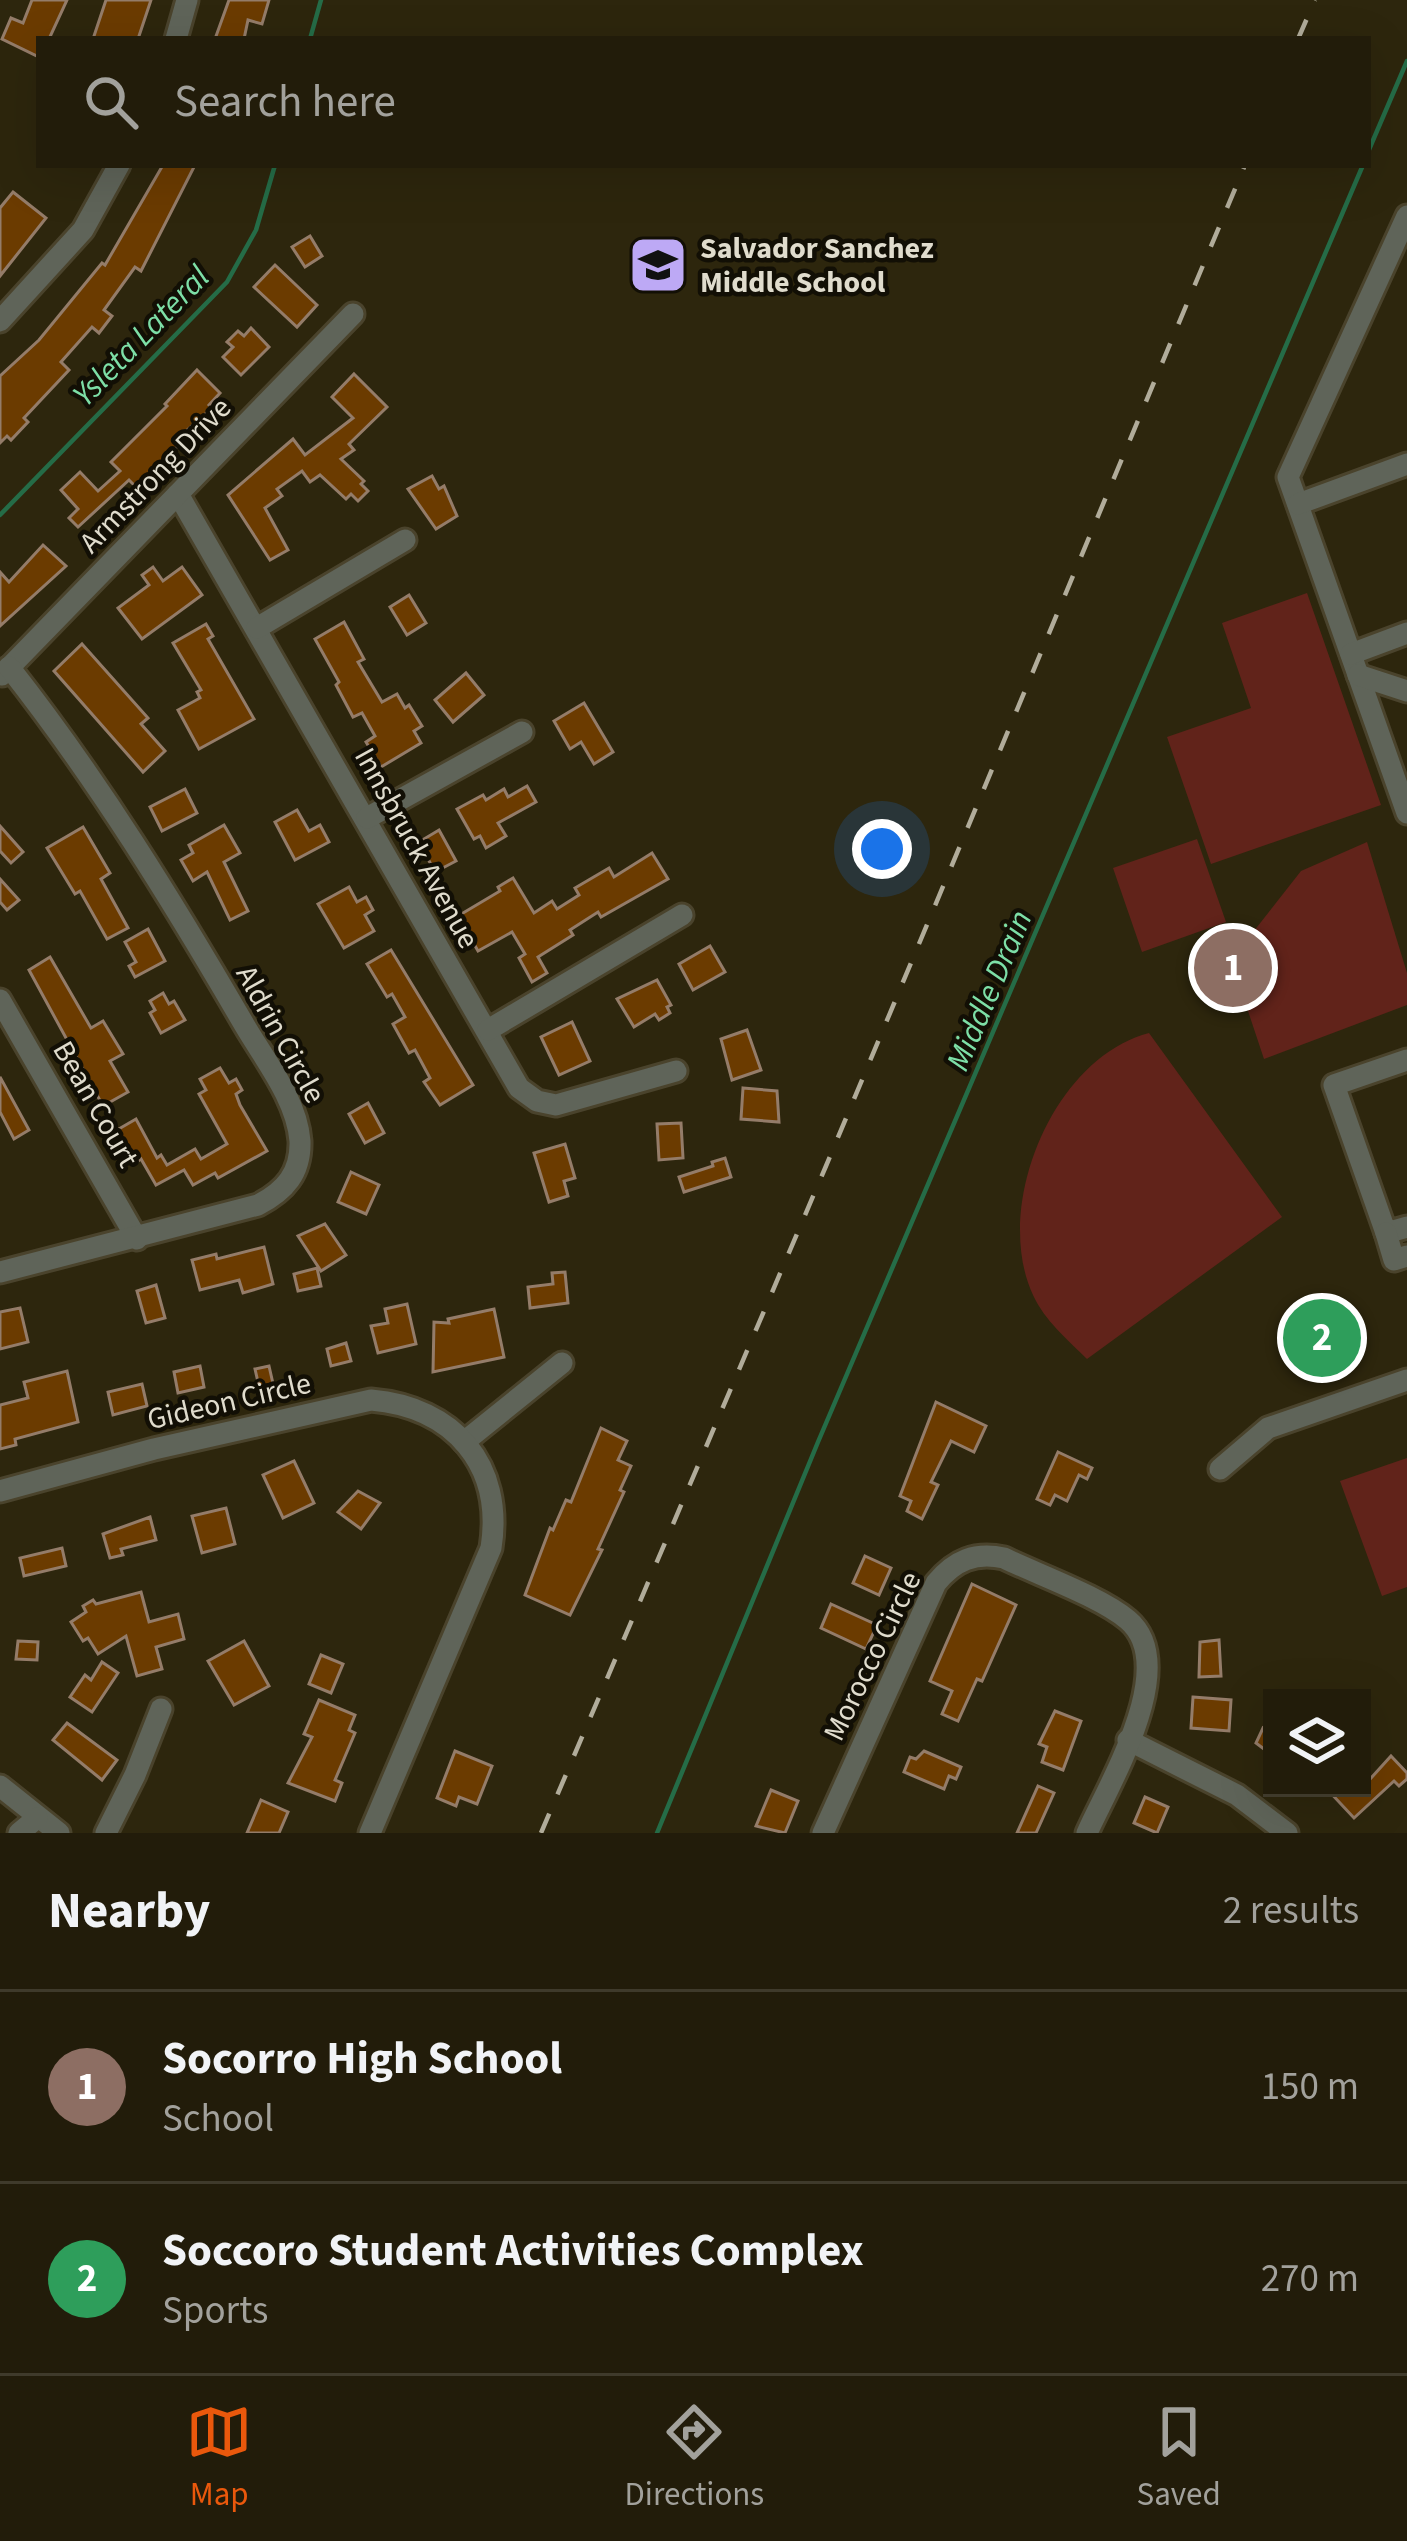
<!DOCTYPE html>
<html lang="en">
<head>
<meta charset="utf-8">
<style>
	body { margin:0; font-family:"Source Sans 3",sans-serif; background:#2e2918; color:#f1f3f6 }
	.controls { position:absolute; right:36px; bottom:36px; display:grid; overflow:hidden; border-radius:0px; box-shadow:0 12px 48px #0002 }
	.controls button { width:108px; height:108px; display:grid; place-items:center; padding:0; border:0; border-bottom:3px solid #3f3a2b; background:#221c0a; color:#f1f3f6; font:60px sans-serif }
	.you { position:absolute; left:882px; top:849px; width:42px; height:42px; margin:-30px; border:9px solid #fff; border-radius:50%; background:#1a73e8; box-shadow:0 0 0 18px #1a73e833 }
	.badge { display:grid; place-items:center; width:78px; height:78px; border-radius:50%; background:#ea580c; color:#fff; font-size:39px; font-weight:700 }
	.pin { position:absolute; translate:-50% -50%; border:6px solid #fff; box-shadow:0 3px 12px #0006 }
	.list { margin:0; padding:0; list-style:none }
	h2 { display:flex; justify-content:space-between; align-items:center; height:156px; margin:0; padding:0 48px; font-size:51px }
	h2 small { font-size:39px; font-weight:400; color:#a2a19c }
	.list li { display:grid; grid-template-columns:78px 1fr auto; gap:36px; align-items:center; box-sizing:border-box; height:192px; padding:0 48px; border-top:3px solid #3f3a2b }
	.list b { display:block; font-size:45px; white-space:nowrap }
	.list p { margin:0; font-size:39px; white-space:nowrap; color:#a2a19c }
	.list em { font-size:39px; font-style:normal; color:#a2a19c }
	.icon { flex:none; width:66px; height:66px; fill:none; stroke:currentColor; stroke-width:2; stroke-linecap:round; stroke-linejoin:round }
	.map { position:relative; flex:none; width:1407px; height:1833px; overflow:hidden }
	.search { position:absolute; background:#221c0a; box-shadow:0 12px 48px #0002; left:36px; right:36px; top:36px; height:132px; display:flex; align-items:center; gap:30px; box-sizing:border-box; padding:0 42px; border-radius:0px; color:#a2a19c; font-size:45px }
	.sheet { height:540px; background:#221c0a }
	nav { display:flex; justify-content:space-around; align-items:center; box-sizing:border-box; height:168px; border-top:3px solid #3f3a2b; background:#221c0a; font-size:33px; color:#a2a19c }
	nav a { display:grid; justify-items:center; gap:6px }
	nav .on { color:#ea580c }
	.map>svg:first-child { display:block }
	.green { fill:#61231a }
	.lines { fill:none; stroke-linecap:round; stroke-linejoin:round }
	.stream { stroke:#256c47; stroke-width:4.5 }
	.building { fill:#6b3b00; stroke:#947c69; stroke-width:3 }
	.minor-casing { stroke:#4a432c; stroke-width:27 }
	.minor { stroke:#5f6459; stroke-width:21 }
	.rail { stroke:#b1ac9a; stroke-width:4.5; stroke-dasharray:21 21; stroke-linecap:butt }
	.labels { text-anchor:middle; stroke-width:9; stroke-linejoin:round; paint-order:stroke }
	.poi-label { font-size:30px; font-weight:bold; fill:#e0dccd; stroke:#120f05; text-anchor:start }
	.street-label { font-size:30px; fill:#e0dccd; stroke:#120f05 }
	.water-label { font-size:33px; font-style:italic; fill:#7ddfa7; stroke:#120f05 }
</style>
</head>
<body>
<div class="map">
<svg width="1407" height="1833" viewBox="0 0 1407 1833">
	<rect width="100%" height="100%" fill="#2d260d"/>
	<g class="green">
		<path d="M1307 593 1381 805 1211 864 1167 737 1251 708 1222 623Z"/>
		<path d="M1197 839 1226 922 1142 952 1113 868Z"/>
		<path d="M1367 842 1407 973V1005L1264 1059 1247 1008 1250 936 1301 871Z"/>
		<path d="M1149 1033 1282 1217 1087 1359C1067 1339 1045 1321 1033 1295 992 1207 1053 1058 1149 1033Z"/>
		<path d="M1407 1458V1587L1382 1596 1340 1481Z"/>
	</g>
	<g class="lines">
		<g class="stream">
			<path d="M310 39 321 0"/>
			<path d="M1368 152 1407 61"/>
			<path d="M0 515 227 282 256 230 275 165"/>
			<path d="M657 1833 818 1442 1363 165"/>
		</g>
	</g>
	<g class="building">
		<path d="M32 0H67L49 39H39V57L2 39 11 18 23 23Z"/>
		<path d="M106 0H151L138 39H93Z"/>
		<path d="M229 0H269L262 24 248 20 244 39H215Z"/>
		<path d="M163 165H195L141 271 135 267 104 310 112 316 99 333 92 327 61 362 69 370 24 418 28 422 11 440 7 436 0 443V376L39 340 102 263 105 265Z"/>
		<path d="M13 192 46 218 0 276V208Z"/>
		<path d="M310 236 322 256 305 267 292 247Z"/>
		<path d="M275 265 317 305 297 327 254 287Z"/>
		<path d="M251 328 269 347 241 375 223 357 233 347 227 342 238 331 244 336Z"/>
		<path d="M197 370 220 393 209 405 212 408 177 439 181 443 136 487 129 480 78 527 69 518 78 509 61 490 80 472 98 491 120 471 111 462 167 406 165 404Z"/>
		<path d="M354 374 387 407 349 444 354 450 341 459 364 481 361 484 368 491 358 501 351 494 346 499 320 475 310 482 302 471 277 489 282 496 265 508 288 550 270 560 228 495 293 439 305 455 353 418 332 397Z"/>
		<path d="M432 476 439 489 444 486 457 516 436 529 408 489Z"/>
		<path d="M43 545 66 566 0 626V572L9 582Z"/>
		<path d="M153 567 163 581 182 567 202 595 142 639 118 608 149 585 142 575Z"/>
		<path d="M409 595 426 623 407 635 390 607Z"/>
		<path d="M344 622 364 659 358 662 382 702 397 694 405 708 409 705 422 726 414 731 421 743 381 767 366 742 375 736 362 713 353 717 336 685 339 682 315 639Z"/>
		<path d="M206 624 213 636 208 639 254 719 199 749 178 710 200 698 197 692 201 690 173 643Z"/>
		<path d="M82 644 148 718 141 724 165 751 143 772 54 671Z"/>
		<path d="M466 673 484 695 453 722 435 700Z"/>
		<path d="M584 703 613 752 594 764 581 742 570 749 554 721Z"/>
		<path d="M527 786 536 802 498 823 506 836 486 848 480 836 474 839 457 809 483 795 486 800 504 789 508 797Z"/>
		<path d="M185 789 197 813 162 831 150 807Z"/>
		<path d="M297 810 309 831 320 825 329 842 295 860 275 822Z"/>
		<path d="M224 825 240 853 224 862 248 911 230 920 207 872 193 881 181 860 193 853 189 845Z"/>
		<path d="M0 826 23 852 11 863 0 851Z"/>
		<path d="M83 827 110 873 101 879 128 928 107 939 80 891 75 894 47 848Z"/>
		<path d="M439 830 456 861 435 872 419 842Z"/>
		<path d="M652 853 668 879 601 917 598 912 570 930 573 935 538 957 547 973 532 982 519 958 525 954 512 932 478 951 458 916 500 891 498 887 513 878 534 913 552 901 557 909 579 895 575 888 609 868 614 877Z"/>
		<path d="M0 879 19 900 7 910 0 902Z"/>
		<path d="M349 887 357 902 366 897 373 910 365 915 374 931 344 948 318 904Z"/>
		<path d="M148 929 165 961 135 977 129 966 136 962 125 942Z"/>
		<path d="M710 946 725 972 693 990 679 964Z"/>
		<path d="M391 950 473 1085 440 1105 424 1082 430 1078 415 1050 409 1053 393 1024 405 1017 392 994 387 997 367 964Z"/>
		<path d="M50 957 91 1028 103 1021 123 1054 110 1061 128 1092 103 1106 29 970Z"/>
		<path d="M657 980 671 1005 667 1007 670 1013 659 1020 655 1014 634 1027 617 999Z"/>
		<path d="M163 993 169 1004 174 1001 185 1020 161 1033 150 1013 155 1010 150 1001Z"/>
		<path d="M572 1022 590 1061 559 1075 541 1037Z"/>
		<path d="M747 1030 761 1070 732 1080 721 1039Z"/>
		<path d="M220 1068 229 1083 236 1079 242 1090 236 1094 240 1105 267 1151 218 1178 215 1173 193 1185 184 1170 156 1185 141 1159 135 1163 117 1130 136 1119 157 1158 161 1155 167 1165 195 1149 201 1159 227 1144 199 1094 206 1090 200 1079Z"/>
		<path d="M0 1077 29 1130 14 1139 0 1112Z"/>
		<path d="M743 1088 777 1091 779 1122 741 1119Z"/>
		<path d="M368 1103 384 1133 365 1143 349 1114Z"/>
		<path d="M681 1123 683 1158 659 1160 657 1124Z"/>
		<path d="M565 1144 575 1178 564 1181 568 1196 549 1202 534 1153Z"/>
		<path d="M725 1158 731 1177 684 1192 679 1177 713 1166 712 1162Z"/>
		<path d="M351 1172 379 1185 366 1214 338 1202Z"/>
		<path d="M325 1224 346 1255 321 1271 298 1236Z"/>
		<path d="M264 1247 273 1284 243 1293 239 1280 200 1290 192 1260 216 1254 217 1259Z"/>
		<path d="M317 1268 321 1286 298 1291 294 1274Z"/>
		<path d="M565 1272 568 1303 530 1308 528 1287 553 1284 552 1273Z"/>
		<path d="M156 1285 165 1318 146 1323 137 1291Z"/>
		<path d="M407 1304 416 1344 378 1353 371 1326 388 1323 385 1309Z"/>
		<path d="M20 1308 28 1342 0 1349V1312Z"/>
		<path d="M494 1309 504 1357 433 1372 434 1322 449 1323 448 1319Z"/>
		<path d="M346 1343 351 1361 331 1366 327 1349Z"/>
		<path d="M200 1366 204 1387 178 1393 174 1372Z"/>
		<path d="M269 1366 274 1388 260 1391 255 1369Z"/>
		<path d="M67 1371 78 1422 15 1439 16 1445 0 1449V1405L28 1398 24 1382Z"/>
		<path d="M142 1384 147 1406 113 1415 108 1392Z"/>
		<path d="M936 1402 986 1426 974 1452 951 1441 931 1482 938 1485 922 1519 907 1511 911 1501 900 1496Z"/>
		<path d="M601 1428 627 1441 618 1460 631 1466 620 1490 624 1492 598 1549 602 1550 570 1615 525 1595 550 1528 553 1530 566 1500 571 1502Z"/>
		<path d="M1058 1452 1092 1468 1087 1479 1079 1475 1067 1501 1055 1495 1050 1505 1037 1499Z"/>
		<path d="M294 1461 314 1503 283 1518 263 1475Z"/>
		<path d="M358 1491 380 1503 361 1529 338 1512Z"/>
		<path d="M226 1508 235 1544 202 1553 192 1516Z"/>
		<path d="M150 1517 156 1540 121 1549 123 1555 110 1558 103 1534Z"/>
		<path d="M62 1548 66 1566 24 1576 20 1558Z"/>
		<path d="M865 1556 891 1568 879 1595 853 1583Z"/>
		<path d="M972 1584 1016 1605 982 1681 977 1679 958 1721 942 1714 952 1691 930 1681Z"/>
		<path d="M141 1592 149 1622 178 1614 184 1639 156 1647 162 1669 137 1676 126 1636 98 1654 88 1638 83 1641 71 1622 86 1612 83 1606 93 1600 96 1604Z"/>
		<path d="M831 1604 877 1625 866 1649 821 1628Z"/>
		<path d="M1219 1640 1221 1676 1199 1677 1200 1642Z"/>
		<path d="M18 1641 38 1642 37 1660 16 1659Z"/>
		<path d="M244 1641 269 1686 234 1705 208 1661Z"/>
		<path d="M321 1655 343 1664 331 1693 309 1684Z"/>
		<path d="M102 1662 118 1673 92 1712 70 1697 85 1675 91 1680Z"/>
		<path d="M1193 1697 1231 1700 1229 1731 1191 1728Z"/>
		<path d="M319 1700 355 1715 349 1730 355 1733 335 1780 342 1783 335 1801 288 1783 312 1737 304 1734Z"/>
		<path d="M1055 1711 1081 1721 1063 1770 1042 1762 1047 1747 1039 1744Z"/>
		<path d="M67 1723 117 1760 102 1780 53 1740Z"/>
		<path d="M1263 1728 1272 1734V1755L1256 1743Z"/>
		<path d="M455 1751 492 1766 477 1804 459 1797 456 1806 437 1798Z"/>
		<path d="M924 1751 961 1767 956 1779 949 1776 944 1789 904 1772 910 1757 916 1759Z"/>
		<path d="M1391 1756 1407 1773V1779L1399 1786 1394 1781 1354 1818 1326 1788H1362Z"/>
		<path d="M1038 1786 1054 1793 1036 1833H1017Z"/>
		<path d="M771 1790 798 1801 785 1833 756 1826Z"/>
		<path d="M1145 1797 1168 1807 1157 1833 1134 1823Z"/>
		<path d="M261 1800 288 1812 279 1833H247Z"/>
	</g>
	<g class="lines">
		<defs>
			<g id="minor">
				<path d="M176 39 187 0"/>
				<path d="M1407 216 1288 477 1407 813"/>
				<path d="M0 321 83 230 119 165"/>
				<path d="M178 494 519 1088 537 1101 556 1105 676 1071"/>
				<path d="M1298 504 1407 464"/>
				<path d="M257 628 405 540"/>
				<path d="M1351 654 1407 633"/>
				<path d="M2 675 353 314"/>
				<path d="M1358 675 1407 691"/>
				<path d="M367 818 522 732"/>
				<path d="M0 1000 137 1239"/>
				<path d="M488 1030 682 915"/>
				<path d="M1407 1060 1334 1085 1386 1233 1407 1227"/>
				<path d="M1386 1233 1394 1260 1407 1256"/>
				<path d="M0 1272 258 1205C285 1191 301 1173 300 1141 297 1100 265 1060 245 1026 173 902 98 780 9 667"/>
				<path d="M464 1442 562 1363"/>
				<path d="M1220 1469 1268 1428 1407 1380"/>
				<path d="M0 1491 154 1449 371 1400C454 1407 504 1465 491 1548L370 1833"/>
				<path d="M1128 1740 1237 1795 1287 1833"/>
				<path d="M0 1786 59 1833"/>
				<path d="M19 1833 37 1818"/>
				<path d="M106 1833 135 1775 161 1709"/>
				<path d="M823 1833 936 1583C955 1560 975 1552 1004 1558 1039 1575 1101 1597 1128 1620 1181 1665 1110 1782 1087 1833"/>
			</g>
		</defs>
		<use href="#minor" class="minor-casing"/>
		<use href="#minor" class="minor"/>
		<g class="rail">
			<path d="M1298 39 1315 0"/>
			<path d="M541 1833 826 1166 1245 165"/>
		</g>
	</g>
	<defs>
		<symbol id="school-square" viewBox="-11 -11 22 22"><rect x="-9" y="-9" width="18" height="18" rx="4" fill="#bda9f5" stroke="#120f05"/><path d="M0-5L7-2L0 1L-7-2ZM-4 1L0 2.5L4 1V4Q0 6-4 4Z" fill="#111"/></symbol>
	</defs>
	<g fill-rule="evenodd">
		<use href="#school-square" x="625" y="232" width="66" height="66"/>
	</g>
	<g class="labels">
		<g class="poi-label">
			<text x="700" y="258">Salvador Sanchez<tspan x="700" dy="34">Middle School</tspan></text>
		</g>
		<g class="street-label">
			<text transform="translate(155 475) rotate(-46)" y="10">Armstrong Drive</text>
			<text transform="translate(417 848) rotate(61)" y="10">Innsbruck Avenue</text>
			<text transform="translate(281 1034) rotate(61)" y="10">Aldrin Circle</text>
			<text transform="translate(96 1104) rotate(60)" y="10">Bean Court</text>
			<text transform="translate(229 1401) rotate(-13)" y="10">Gideon Circle</text>
			<text transform="translate(872 1656) rotate(-64)" y="10">Morocco Circle</text>
		</g>
		<g class="water-label">
			<text transform="translate(140 335) rotate(-46)" y="12">Ysleta Lateral</text>
			<text transform="translate(988 990) rotate(-67)" y="12">Middle Drain</text>
		</g>
	</g>
</svg>
<div class="controls">
<button><svg class="icon" aria-label="layers" viewBox="0 0 24 24"><path d="M12 4l9 5-9 5-9-5zM3 14l9 5 9-5"/></svg></button>
</div>
<div class="you"></div>
<div class="pin badge" style="left:1233px;top:968px;background:#8d6e63">1</div>
<div class="pin badge" style="left:1322px;top:1338px;background:#2e9e5b">2</div>
<div class="search"><svg class="icon" aria-label="search" viewBox="0 0 24 24"><circle cx="10" cy="10" r="6"/><path d="M15 15l6 6"/></svg>Search here</div>
</div>
<section class="sheet">
<h2>Nearby<small>2 results</small></h2>
<ul class="list">
<li><span class="badge" style="background:#8d6e63">1</span><div><b>Socorro High School</b><p>School</p></div><em>150 m</em></li>
<li><span class="badge" style="background:#2e9e5b">2</span><div><b>Soccoro Student Activities Complex</b><p>Sports</p></div><em>270 m</em></li>
</ul>
</section>
<nav>
<a class="on"><svg class="icon" aria-label="map" viewBox="0 0 24 24"><path d="M3 6l6-2 6 2 6-2v14l-6 2-6-2-6 2zM9 4v14M15 6v14"/></svg>Map</a>
<a><svg class="icon" aria-label="directions" viewBox="0 0 24 24"><path d="M12 3l9 9-9 9-9-9zM9 14v-3h6M13 9l2 2-2 2"/></svg>Directions</a>
<a><svg class="icon" aria-label="saved" viewBox="0 0 24 24"><path d="M7 4h10v16l-5-4-5 4z"/></svg>Saved</a>
</nav>
</body>
</html>
